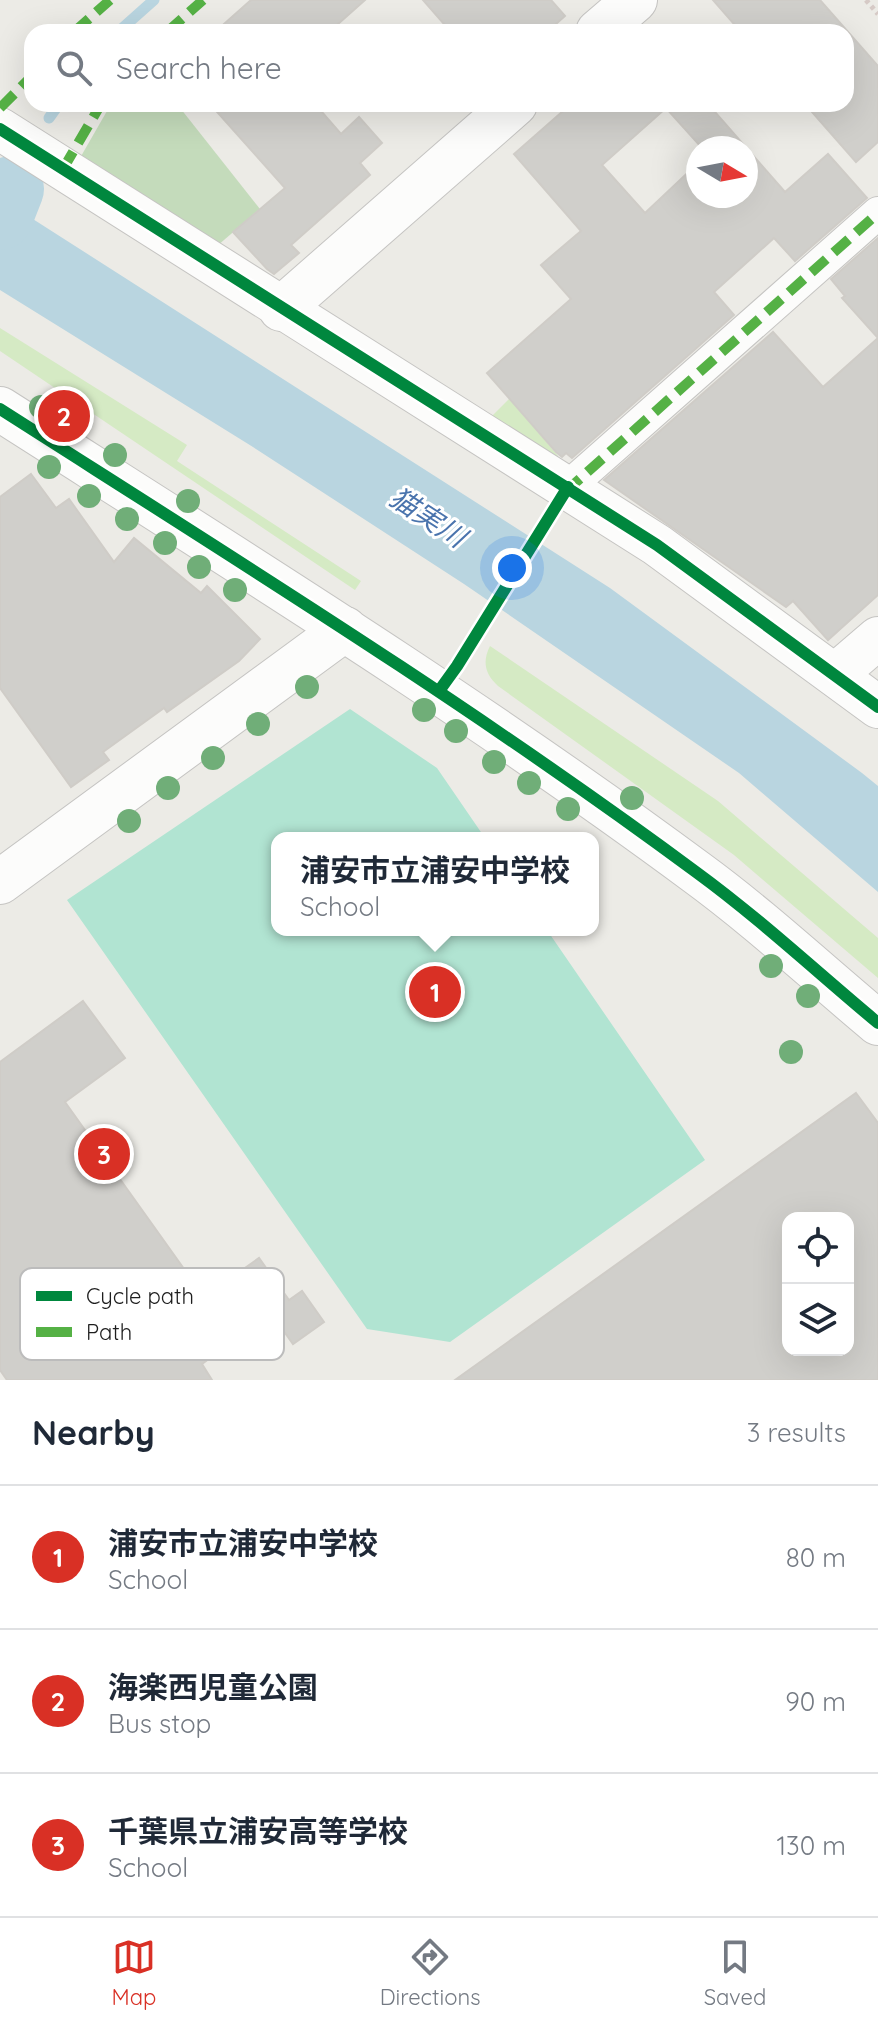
<!DOCTYPE html>
<html lang="en">
<head>
<meta charset="utf-8">
<style>
	body { margin:0; font-family:Quicksand,"Noto Sans JP",sans-serif; background:#f6f6f7; color:#1f2937 }
	.controls { position:absolute; right:24px; bottom:24px; display:grid; overflow:hidden; border-radius:16px; box-shadow:0 8px 32px #0002 }
	.controls button { width:72px; height:72px; display:grid; place-items:center; padding:0; border:0; border-bottom:2px solid #e0e1e3; background:#fff; color:#1f2937; font:40px sans-serif }
	.compass { position:absolute; left:686px; top:136px; width:72px; height:72px; border-radius:50%; background:#fff; box-shadow:0 8px 32px #0002; rotate:100deg }
	.you { position:absolute; left:512px; top:568px; width:28px; height:28px; margin:-20px; border:6px solid #fff; border-radius:50%; background:#1a73e8; box-shadow:0 0 0 12px #1a73e833 }
	.badge { display:grid; place-items:center; width:52px; height:52px; border-radius:50%; background:#d93025; color:#fff; font-size:26px; font-weight:700 }
	.pin { position:absolute; translate:-50% -50%; border:4px solid #fff; box-shadow:0 2px 8px #0006 }
	.popup { position:absolute; left:271px; top:832px; width:328px; height:104px; box-sizing:border-box; display:grid; place-content:center; border-radius:16px; background:#fff; filter:drop-shadow(0 2px 6px #0005); font-size:26px; white-space:nowrap; color:#747a83 }
	.popup b { font-size:30px; color:#1f2937 }
	.popup::after { content:''; position:absolute; left:50%; top:100%; margin-left:-16px; border:16px solid transparent; border-top-color:#fff }
	.list { margin:0; padding:0; list-style:none }
	h2 { display:flex; justify-content:space-between; align-items:center; height:104px; margin:0; padding:0 32px; font-size:34px }
	h2 small { font-size:26px; font-weight:400; color:#747a83 }
	.list li { display:grid; grid-template-columns:52px 1fr auto; gap:24px; align-items:center; box-sizing:border-box; height:144px; padding:0 32px; border-top:2px solid #e0e1e3 }
	.list b { display:block; font-size:30px; white-space:nowrap }
	.list p { margin:0; font-size:26px; white-space:nowrap; color:#747a83 }
	.list em { font-size:26px; font-style:normal; color:#747a83 }
	.icon { flex:none; width:44px; height:44px; fill:none; stroke:currentColor; stroke-width:2; stroke-linecap:round; stroke-linejoin:round }
	.map { position:relative; flex:none; width:878px; height:1380px; overflow:hidden }
	.search { position:absolute; background:#fff; box-shadow:0 8px 32px #0002; left:24px; right:24px; top:24px; height:88px; display:flex; align-items:center; gap:20px; box-sizing:border-box; padding:0 28px; border-radius:24px; color:#747a83; font-size:30px }
	.sheet { height:536px; background:#fff }
	nav { display:flex; justify-content:space-around; align-items:center; box-sizing:border-box; height:112px; border-top:2px solid #e0e1e3; background:#fff; font-size:22px; color:#747a83 }
	nav a { display:grid; justify-items:center; gap:4px }
	nav .on { color:#d93025 }
	.map>svg:first-child { display:block }
	.grass { fill:#d5eac4 }
	.forest { fill:#c4dbbb }
	.pitch { fill:#b1e4d2 }
	.water { fill:#b9d5e0 }
	.lines { fill:none; stroke-linecap:round; stroke-linejoin:round }
	.stream { stroke:#b9d5e0; stroke-width:11 }
	.river { stroke:#b9d5e0; stroke-width:66 }
	.building { fill:#d0cfcb; stroke:#cfccc7; stroke-width:2; fill-rule:evenodd }
	.pedestrian-casing { stroke:#c5c4c2; stroke-width:34 }
	.minor-casing { stroke:#c5c4c2; stroke-width:44 }
	.tertiary-casing { stroke:#c5c4c2; stroke-width:46 }
	.path { stroke:#d6cac6; stroke-width:5; stroke-dasharray:4 4; stroke-linecap:butt }
	.pedestrian { stroke:#fcfcfb; stroke-width:32 }
	.minor { stroke:#fcfcfb; stroke-width:42 }
	.tertiary { stroke:#fcfcfb; stroke-width:44 }
	.quiet { stroke:#55b145; stroke-width:10; stroke-dasharray:20 10; stroke-linecap:butt }
	.cycleway-casing { stroke:#fff; stroke-width:17 }
	.cycleway { stroke:#00873e; stroke-width:12 }
	.tree { fill:#70ae78 }
	.labels { text-anchor:middle; stroke-width:6; stroke-linejoin:round; paint-order:stroke }
	.water-label { font-size:28px; font-style:italic; fill:#4a74ad; stroke:#fff }
	.key { fill:#fff; stroke:#bcbcbc; stroke-width:2 }
	.key-label { font-size:22px; fill:#1e1e1e }
</style>
</head>
<body>
<div class="map">
<svg width="878" height="1380" viewBox="0 0 878 1380">
	<rect width="100%" height="100%" fill="#ecebe6"/>
	<g class="grass">
		<path d="M0 328 187 445 177 461 361 581 355 590 0 351Z"/>
		<path d="M510 398 558 456 557 458 490 418Z"/>
		<path d="M490 646 718 801 878 938V978L734 855 498 686C485 674 482 662 490 646Z"/>
	</g>
	<path class="forest" d="M111 104H177L260 209 217 246 80 158Z"/>
	<path class="pitch" d="M350 709 437 768 485 838H277V930H547L705 1160 450 1342 367 1329 67 900Z"/>
	<path class="water" d="M0 198 610 588 862 773 878 786V892L739 773 464 584 253 447 0 290Z"/>
	<g class="lines">
		<g class="stream">
			<path d="M118 32 154 0"/>
			<path d="M49 118 59 104"/>
		</g>
		<path class="river" d="M0 217 11 189"/>
	</g>
	<g class="building">
		<path d="M251 0H365L329 32H215Z"/>
		<path d="M423 0H551L565 16 547 32H451Z"/>
		<path d="M713 0H820L878 66V142L856 162 805 104H846V32H741Z"/>
		<path d="M210 104H315L341 134 359 117 382 143 360 163 370 175 291 245 299 253 274 274 267 269 233 232 285 188Z"/>
		<path d="M571 104H708L785 192 828 154 867 198 795 261 774 238 714 292 734 315 572 458 566 453 562 457 556 452 487 373 571 299 541 265 581 231 514 154ZM666 108 702 148H746V196H698V163L645 213 602 165Z"/>
		<path d="M878 238V595L828 640 793 601 786 607 604 480 773 332 823 387 878 338 842 298 845 296 831 279Z"/>
		<path d="M31 474 56 508 69 499 114 562 134 538 201 593 207 586 260 639 239 661 167 712 164 708 103 752 109 760 71 787 0 688V497Z"/>
		<path d="M83 1001 125 1058 65 1102 204 1297 259 1258 289 1300 302 1291 324 1322 293 1344 273 1316 251 1333 248 1330 202 1364 212 1380H7L0 1370V1062Z"/>
		<path d="M856 1093 878 1123V1380H455ZM788 1218H848V1350H788Z"/>
	</g>
	<g class="lines">
		<defs>
			<path id="pedestrian" d="M568 487 878 213"/>
			<g id="minor">
				<path d="M0 129 657 545 878 707"/>
				<path d="M836 674 878 638"/>
			</g>
			<g id="tertiary">
				<path d="M598 32 635 0"/>
				<path d="M281 309 515 104"/>
				<path d="M0 409C235 559 472 706 696 872 759 918 818 973 878 1023"/>
				<path d="M0 882 345 629"/>
			</g>
		</defs>
		<use href="#pedestrian" class="pedestrian-casing"/>
		<use href="#minor" class="minor-casing"/>
		<use href="#tertiary" class="tertiary-casing"/>
		<path class="path" d="M866 0 878 14"/>
		<use href="#pedestrian" class="pedestrian"/>
		<use href="#minor" class="minor"/>
		<use href="#tertiary" class="tertiary"/>
		<g class="quiet">
			<path d="M74 32 110 0"/>
			<path d="M167 32 203 0"/>
			<path d="M0 108 32 76"/>
			<path d="M63 169 101 104"/>
			<path d="M565 492 878 213"/>
		</g>
		<defs>
			<g id="cycleway">
				<path d="M0 129 657 545 878 707"/>
				<path d="M0 409C235 559 472 706 696 872 759 918 818 973 878 1023"/>
				<path d="M439 691 457 666 568 487"/>
			</g>
		</defs>
		<use href="#cycleway" class="cycleway-casing"/>
		<use href="#cycleway" class="cycleway"/>
	</g>
	<g class="tree">
		<circle cx="41" cy="407" r="12"/>
		<circle cx="73" cy="429" r="12"/>
		<circle cx="115" cy="455" r="12"/>
		<circle cx="49" cy="467" r="12"/>
		<circle cx="89" cy="496" r="12"/>
		<circle cx="188" cy="501" r="12"/>
		<circle cx="127" cy="519" r="12"/>
		<circle cx="165" cy="543" r="12"/>
		<circle cx="199" cy="567" r="12"/>
		<circle cx="235" cy="590" r="12"/>
		<circle cx="307" cy="687" r="12"/>
		<circle cx="424" cy="710" r="12"/>
		<circle cx="258" cy="724" r="12"/>
		<circle cx="456" cy="731" r="12"/>
		<circle cx="213" cy="758" r="12"/>
		<circle cx="494" cy="762" r="12"/>
		<circle cx="529" cy="783" r="12"/>
		<circle cx="168" cy="788" r="12"/>
		<circle cx="632" cy="798" r="12"/>
		<circle cx="568" cy="809" r="12"/>
		<circle cx="129" cy="821" r="12"/>
		<circle cx="771" cy="966" r="12"/>
		<circle cx="808" cy="996" r="12"/>
		<circle cx="791" cy="1052" r="12"/>
	</g>
	<g class="labels">
		<g class="water-label">
			<text transform="translate(428 517) rotate(33)" y="10">猫実川</text>
		</g>
	</g>
	<rect x="20" y="1268" width="264" height="92" rx="12" class="key"/>
	<rect x="36" y="1291" width="36" height="10" fill="#00873e"/>
	<rect x="36" y="1327" width="36" height="10" fill="#55b145"/>
	<g class="key-label">
		<text x="86" y="1304">Cycle path</text>
		<text x="86" y="1340">Path</text>
	</g>
</svg>
<div class="controls">
<button><svg class="icon" aria-label="locate" viewBox="0 0 24 24"><circle cx="12" cy="12" r="6"/><path d="M12 2v4M12 18v4M2 12h4M18 12h4"/></svg></button>
<button><svg class="icon" aria-label="layers" viewBox="0 0 24 24"><path d="M12 4l9 5-9 5-9-5zM3 14l9 5 9-5"/></svg></button>
</div>
<svg class="compass" viewBox="-18 -18 36 36"><path d="M0-13l5 13h-10z" fill="#e53935"/><path d="M0 13l5-13h-10z" fill="#747a83"/></svg>
<div class="you"></div>
<div class="pin badge" style="left:435px;top:992px">1</div>
<div class="popup"><b>浦安市立浦安中学校</b>School</div>
<div class="pin badge" style="left:64px;top:416px">2</div>
<div class="pin badge" style="left:104px;top:1154px">3</div>
<div class="search"><svg class="icon" aria-label="search" viewBox="0 0 24 24"><circle cx="10" cy="10" r="6"/><path d="M15 15l6 6"/></svg>Search here</div>
</div>
<section class="sheet">
<h2>Nearby<small>3 results</small></h2>
<ul class="list">
<li><span class="badge">1</span><div><b>浦安市立浦安中学校</b><p>School</p></div><em>80 m</em></li>
<li><span class="badge">2</span><div><b>海楽西児童公園</b><p>Bus stop</p></div><em>90 m</em></li>
<li><span class="badge">3</span><div><b>千葉県立浦安高等学校</b><p>School</p></div><em>130 m</em></li>
</ul>
</section>
<nav>
<a class="on"><svg class="icon" aria-label="map" viewBox="0 0 24 24"><path d="M3 6l6-2 6 2 6-2v14l-6 2-6-2-6 2zM9 4v14M15 6v14"/></svg>Map</a>
<a><svg class="icon" aria-label="directions" viewBox="0 0 24 24"><path d="M12 3l9 9-9 9-9-9zM9 14v-3h6M13 9l2 2-2 2"/></svg>Directions</a>
<a><svg class="icon" aria-label="saved" viewBox="0 0 24 24"><path d="M7 4h10v16l-5-4-5 4z"/></svg>Saved</a>
</nav>
</body>
</html>
